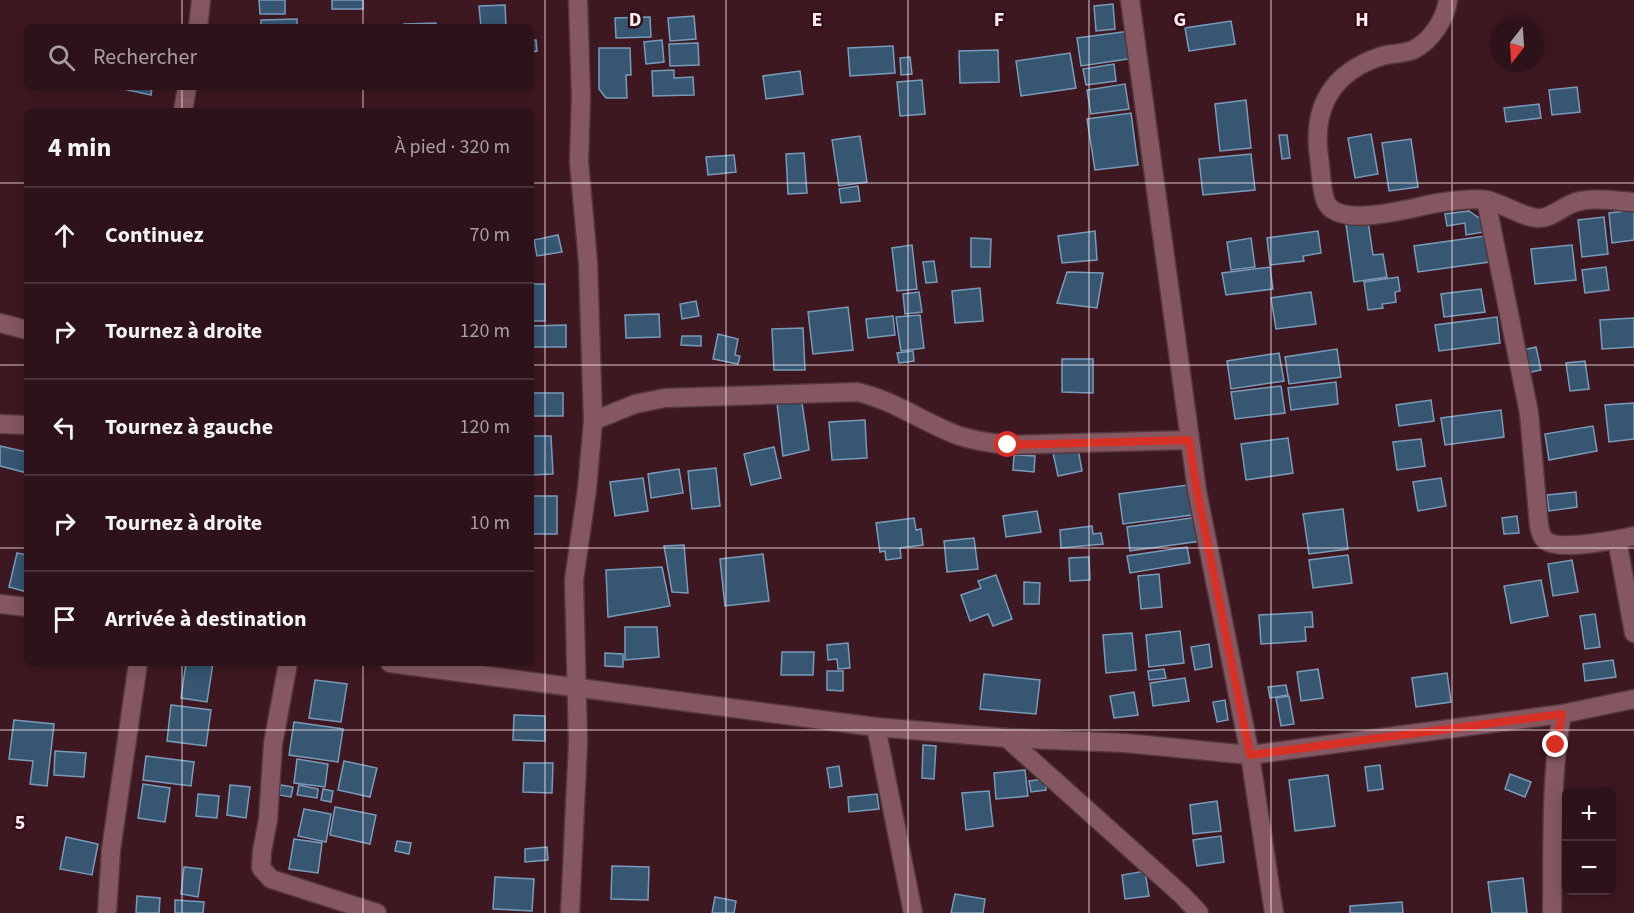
<!DOCTYPE html>
<html lang="fr">
<head>
<meta charset="utf-8">
<style>
	body { margin:0; font-family:"Source Sans 3",sans-serif; background:#361b22; color:#f1f3f6 }
	.controls { position:absolute; right:18px; bottom:18px; display:grid; overflow:hidden; border-radius:9px; box-shadow:0 3px 15px #0003 }
	.controls button { width:54px; height:54px; display:grid; place-items:center; padding:0; border:0; border-bottom:2px solid #493238; background:#2e1219; color:#f1f3f6; font:30px sans-serif }
	.compass { position:absolute; left:1490px; top:18px; width:54px; height:54px; border-radius:50%; background:#2e1219; box-shadow:0 3px 15px #0003; rotate:197deg }
	.stop { position:absolute; width:18px; height:18px; margin:-14px; border:4px solid #d93025; border-radius:50%; background:#fff }
	.stop.end { background:#d93025; border-color:#fff; box-shadow:0 2px 6px #0008 }
	.list { margin:0; padding:0; list-style:none }
	h2 { display:flex; justify-content:space-between; align-items:center; height:78px; margin:0; padding:0 24px; font-size:26px }
	h2 small { font-size:20px; font-weight:400; color:#a79ea2 }
	.list li { display:grid; grid-template-columns:39px 1fr auto; gap:18px; align-items:center; box-sizing:border-box; height:96px; padding:0 24px; border-top:2px solid #493238 }
	.list b { display:block; font-size:22px; white-space:nowrap }
	.list em { font-size:20px; font-style:normal; color:#a79ea2 }
	.icon { flex:none; width:33px; height:33px; fill:none; stroke:currentColor; stroke-width:2; stroke-linecap:round; stroke-linejoin:round }
	.map { position:relative; flex:none; width:1634px; height:913px; overflow:hidden }
	.search { position:absolute; background:#2e1219; box-shadow:0 3px 15px #0003; left:24px; top:24px; width:510px; height:66px; display:flex; align-items:center; gap:15px; box-sizing:border-box; padding:0 21px; border-radius:9px; color:#a79ea2; font-size:22px }
	.panel { position:absolute; background:#2e1219; box-shadow:0 3px 15px #0003; left:24px; top:108px; width:510px; height:558px; border-radius:9px }
	.map>svg:first-child { display:block }
	.building { fill:#365672; stroke:#799bba; stroke-width:1.5 }
	.lines { fill:none; stroke-linecap:round; stroke-linejoin:round }
	.minor-casing { stroke:#53363e; stroke-width:21 }
	.minor { stroke:#855861; stroke-width:18 }
	.route { stroke:#d93025; stroke-width:8 }
	.grid { fill:none; stroke:#feeef1; stroke-width:1.5; stroke-opacity:0.55 }
	.grid-label { font-size:20px; text-anchor:middle; font-weight:bold; fill:#feeef1; stroke:#330e18; stroke-width:5; stroke-linejoin:round; paint-order:stroke }
</style>
</head>
<body>
<div class="map">
<svg width="1634" height="913" viewBox="0 0 1634 913">
	<rect width="100%" height="100%" fill="#3e1821"/>
	<g class="building">
		<path d="M259 0H285V14H260Z"/>
		<rect x="332" y="0" width="31" height="9"/>
		<path d="M1113 4 1115 29 1096 31 1094 6Z"/>
		<path d="M505 5 506 27H481L479 6Z"/>
		<path d="M694 16 696 39 670 41 668 18Z"/>
		<path d="M650 17 651 37 616 38 615 18Z"/>
		<path d="M297 19V27H261V20Z"/>
		<path d="M1231 21 1235 44 1189 51 1185 28Z"/>
		<path d="M436 23V27H404V24Z"/>
		<path d="M1130 31 1134 58 1081 66 1077 38Z"/>
		<path d="M531 40H536L537 51 531 52Z"/>
		<path d="M662 40 664 62 646 64 644 42Z"/>
		<path d="M698 43 699 65 670 66 669 44Z"/>
		<path d="M893 46 895 73 850 76 848 48Z"/>
		<path d="M599 48H630L631 75H626L627 98H606L599 89Z"/>
		<path d="M998 50 999 82 960 83 959 51Z"/>
		<path d="M1070 53 1076 88 1021 96 1016 61Z"/>
		<path d="M910 57 912 74 901 75 900 58Z"/>
		<path d="M1114 64 1116 81 1086 85 1083 69Z"/>
		<path d="M674 70V78L693 77 694 95 653 96 652 71Z"/>
		<path d="M800 71 803 94 766 99 763 76Z"/>
		<path d="M922 80 925 114 900 116 897 82Z"/>
		<path d="M1125 84 1129 109 1091 114 1087 90Z"/>
		<path d="M123 87H152L151 95 123 89Z"/>
		<path d="M1577 87 1580 112 1552 115 1549 90Z"/>
		<path d="M1246 100 1251 148 1220 151 1215 104Z"/>
		<path d="M1539 104 1541 118 1506 122 1504 108Z"/>
		<path d="M1131 113 1138 165 1095 170 1087 119Z"/>
		<path d="M1371 134 1378 174 1355 178 1348 138Z"/>
		<path d="M1279 135H1287L1290 158 1282 159Z"/>
		<path d="M860 136 867 182 839 186 832 140Z"/>
		<path d="M1411 139 1418 187 1389 191 1382 143Z"/>
		<path d="M804 153 807 193 788 194 786 154Z"/>
		<path d="M1251 154 1255 190 1203 195 1199 159Z"/>
		<path d="M734 155 736 172 708 175 706 157Z"/>
		<path d="M858 186 860 201 841 203 839 189Z"/>
		<path d="M1634 210V240L1612 243 1609 213Z"/>
		<path d="M1469 211 1482 220 1484 232 1466 235 1465 223 1447 226 1445 214Z"/>
		<path d="M1604 217 1608 254 1582 257 1578 220Z"/>
		<path d="M1368 221 1373 255 1383 254 1387 277 1354 282 1346 224Z"/>
		<path d="M1095 231 1097 260 1062 263 1058 236Z"/>
		<path d="M1318 231 1321 253 1303 256 1304 261 1270 265 1267 238Z"/>
		<path d="M558 235 562 252 537 256 534 240Z"/>
		<path d="M1485 236 1489 262 1418 272 1414 246Z"/>
		<path d="M971 238 991 239 990 267H971Z"/>
		<path d="M1251 238 1255 267 1231 270 1227 242Z"/>
		<path d="M912 245 917 289 897 291 892 248Z"/>
		<path d="M1572 245 1576 280 1535 284 1531 249Z"/>
		<path d="M934 261 937 282 926 283 923 262Z"/>
		<path d="M1270 267 1273 289 1226 295 1222 273Z"/>
		<path d="M1606 267 1609 290 1585 293 1582 270Z"/>
		<path d="M1067 272 1103 273 1097 308 1057 303Z"/>
		<path d="M1398 277 1400 291 1395 292 1396 302 1382 304 1383 308 1368 310 1364 282Z"/>
		<rect x="531" y="284" width="14" height="37"/>
		<path d="M980 288 983 321 955 323 952 291Z"/>
		<path d="M1481 289 1485 312 1444 317 1441 294Z"/>
		<path d="M919 292 922 312 905 314 903 294Z"/>
		<path d="M1311 292 1316 324 1276 329 1271 298Z"/>
		<path d="M696 301 699 316 682 319 680 304Z"/>
		<path d="M848 307 853 350 813 354 808 312Z"/>
		<path d="M659 314 660 337 626 338 625 315Z"/>
		<path d="M920 315 924 348 901 351 896 317Z"/>
		<path d="M893 316 895 335 868 338 866 319Z"/>
		<path d="M1497 317 1500 343 1439 351 1435 325Z"/>
		<path d="M1634 318V347L1602 349 1600 320Z"/>
		<path d="M566 325V347H531V326Z"/>
		<path d="M803 328 805 370H774L772 329Z"/>
		<path d="M718 334 738 339 735 355 740 356 738 364 713 359Z"/>
		<path d="M682 336H701V346L681 345Z"/>
		<path d="M1536 347 1541 370 1527 373 1523 350Z"/>
		<path d="M1337 349 1341 377 1289 384 1285 357Z"/>
		<path d="M913 351 914 361 899 363 897 353Z"/>
		<path d="M1279 353 1284 381 1231 389 1227 361Z"/>
		<path d="M1062 359H1093V393L1062 392Z"/>
		<path d="M1585 361 1589 389 1570 391 1566 363Z"/>
		<path d="M1336 382 1338 404 1291 410 1288 388Z"/>
		<path d="M1281 386 1285 413 1235 419 1231 392Z"/>
		<rect x="531" y="393" width="32" height="23"/>
		<path d="M1431 400 1434 421 1399 426 1396 405Z"/>
		<path d="M777 403H802L809 450 783 456Z"/>
		<path d="M1634 403V439L1609 442 1605 405Z"/>
		<path d="M1501 410 1504 437 1445 445 1441 418Z"/>
		<path d="M865 420 867 458 832 460 829 422Z"/>
		<path d="M1593 426 1597 451 1549 460 1545 434Z"/>
		<path d="M531 436H551L553 474 531 475Z"/>
		<path d="M1288 438 1293 473 1246 480 1241 444Z"/>
		<path d="M1421 439 1425 466 1397 470 1393 442Z"/>
		<path d="M1077 443 1082 471 1058 476 1052 448Z"/>
		<path d="M0 446 27 452V473L0 466Z"/>
		<path d="M774 447 781 478 751 485 744 454Z"/>
		<path d="M1014 455 1035 456 1034 472 1013 470Z"/>
		<path d="M716 468 720 506 692 509 688 471Z"/>
		<path d="M679 469 683 493 651 498 648 474Z"/>
		<path d="M643 478 648 511 615 516 610 482Z"/>
		<path d="M1441 478 1446 506 1418 511 1413 482Z"/>
		<path d="M1188 485 1192 515 1123 524 1119 494Z"/>
		<path d="M1576 492 1577 507 1549 511 1547 495Z"/>
		<rect x="531" y="496" width="26" height="38"/>
		<path d="M1343 509 1348 549 1309 554 1303 514Z"/>
		<path d="M1037 511 1041 532 1006 537 1003 516Z"/>
		<path d="M1517 516 1519 533 1504 534 1502 518Z"/>
		<path d="M1198 517 1201 541 1130 551 1127 527Z"/>
		<path d="M914 518 916 530 921 529 923 545 900 548 901 558 886 560 885 551 880 552 876 523Z"/>
		<path d="M1092 526 1093 534 1101 533 1103 544 1061 548 1060 530Z"/>
		<path d="M974 538 978 569 947 572 944 541Z"/>
		<path d="M684 545 688 593 672 592 664 546Z"/>
		<path d="M1187 547 1190 563 1130 573 1127 556Z"/>
		<path d="M17 553 27 555V592L9 587Z"/>
		<path d="M763 554 769 601 725 606 720 559Z"/>
		<path d="M1348 555 1352 583 1313 588 1309 560Z"/>
		<path d="M1089 557 1090 580 1070 581 1069 558Z"/>
		<path d="M1572 560 1578 592 1553 596 1548 564Z"/>
		<path d="M662 567 670 606 608 617 606 570Z"/>
		<path d="M1159 574 1162 607 1141 609 1138 576Z"/>
		<path d="M996 575 1012 619 993 626 988 614 970 621 961 595 981 588 978 581Z"/>
		<path d="M1541 580 1548 616 1511 623 1504 586Z"/>
		<path d="M1024 582 1040 583 1039 604H1024Z"/>
		<path d="M1312 612 1313 627H1305L1306 641 1261 644 1259 615Z"/>
		<path d="M1595 614 1600 647 1585 649 1580 616Z"/>
		<path d="M625 627H657L659 657 625 660Z"/>
		<path d="M1180 631 1184 663 1149 667 1146 635Z"/>
		<path d="M1132 633 1136 670 1106 673 1103 635Z"/>
		<path d="M848 643 850 668 838 669 837 659 828 660 827 645Z"/>
		<path d="M1209 644 1212 667 1195 670 1191 647Z"/>
		<path d="M782 652H814L813 675H781Z"/>
		<path d="M605 653 623 654V667L605 666Z"/>
		<path d="M1613 660 1616 677 1585 681 1583 664Z"/>
		<path d="M186 663H213L207 702 181 698Z"/>
		<path d="M1164 669 1166 678 1149 680 1148 671Z"/>
		<path d="M1318 669 1323 698 1301 701 1297 672Z"/>
		<path d="M827 671H843V691L827 690Z"/>
		<path d="M1447 673 1451 702 1416 707 1412 678Z"/>
		<path d="M984 674 1040 680 1036 714 980 709Z"/>
		<path d="M1185 678 1189 701 1153 706 1150 683Z"/>
		<path d="M315 680 347 684 341 722 309 718Z"/>
		<path d="M1286 685 1288 695 1270 698 1268 687Z"/>
		<path d="M1134 692 1138 715 1114 718 1110 696Z"/>
		<path d="M1289 696 1294 724 1281 726 1276 698Z"/>
		<path d="M1225 700 1228 720 1217 722 1213 702Z"/>
		<path d="M171 705 211 710 206 746 167 741Z"/>
		<path d="M514 715 545 716V741L513 740Z"/>
		<path d="M14 720 54 724 47 786 30 784 33 761 9 759Z"/>
		<path d="M294 722 343 729 338 762 289 755Z"/>
		<path d="M923 745 936 746 934 779 922 778Z"/>
		<path d="M55 751 86 753 84 777 54 775Z"/>
		<path d="M146 756 194 762 191 786 143 780Z"/>
		<path d="M297 759 328 764 325 787 294 783Z"/>
		<path d="M344 761 377 768 370 797 338 790Z"/>
		<path d="M524 763H553L552 793 523 792Z"/>
		<path d="M1380 765 1383 789 1368 791 1365 767Z"/>
		<path d="M839 766 842 786 830 788 827 768Z"/>
		<path d="M1025 770 1028 796 996 799 994 773Z"/>
		<path d="M1510 774 1531 782 1525 797 1505 789Z"/>
		<path d="M1328 775 1335 826 1295 831 1289 780Z"/>
		<path d="M1045 779 1046 790 1031 792 1029 781Z"/>
		<path d="M143 784 170 788 165 822 138 818Z"/>
		<path d="M230 785 250 787 246 818 227 815Z"/>
		<path d="M281 785 293 787 291 797 279 795Z"/>
		<path d="M299 785 318 789 317 798 297 795Z"/>
		<path d="M323 789 333 791 331 802 321 800Z"/>
		<path d="M989 791 993 826 966 830 962 793Z"/>
		<path d="M198 794 219 796 217 818 196 816Z"/>
		<path d="M877 794 879 809 849 812 848 797Z"/>
		<path d="M1217 801 1221 831 1193 834 1190 805Z"/>
		<path d="M335 807 376 815 370 844 330 835Z"/>
		<path d="M304 809 331 814 326 842 298 836Z"/>
		<path d="M1221 836 1224 862 1197 866 1193 840Z"/>
		<path d="M66 837 98 844 92 875 60 869Z"/>
		<path d="M294 839 322 843 318 873 289 869Z"/>
		<path d="M397 841 411 843 409 854 395 851Z"/>
		<path d="M547 847 548 860 525 862V849Z"/>
		<path d="M612 866 649 867 648 900 611 899Z"/>
		<path d="M184 867 202 869 198 897 181 894Z"/>
		<path d="M1145 871 1149 896 1125 899 1122 875Z"/>
		<path d="M495 877 534 879 532 911 493 909Z"/>
		<path d="M1523 878 1527 913H1492L1488 882Z"/>
		<path d="M955 894 985 899 983 913H951Z"/>
		<path d="M137 896 160 898 159 913H136Z"/>
		<path d="M715 897 736 901 734 913H712Z"/>
		<path d="M175 900 204 902 203 913H175Z"/>
		<path d="M1402 902 1403 913H1350V906Z"/>
	</g>
	<g class="lines">
		<defs>
			<g id="minor">
				<path d="M1130 0 1197 491 1250 755 1274 913"/>
				<path d="M1448 0C1445 20 1431 41 1413 50 1403 54 1392 53 1382 56 1332 72 1312 107 1319 157 1321 169 1321 191 1326 202 1339 230 1413 207 1437 203 1450 201 1475 198 1487 200 1501 203 1525 218 1538 218 1550 219 1561 208 1571 204 1589 196 1615 201 1634 202"/>
				<path d="M198 27 201 0"/>
				<path d="M183 111 187 87"/>
				<path d="M1486 200 1529 413 1539 526C1541 533 1541 538 1548 542 1562 550 1617 540 1634 536"/>
				<path d="M0 323 27 330"/>
				<path d="M593 421 635 404 665 398 857 392C893 400 923 422 957 435 974 441 990 443 1008 445L1189 440"/>
				<path d="M0 424 27 425"/>
				<path d="M1617 540 1634 633"/>
				<path d="M0 604 27 607"/>
				<path d="M288 663 273 744 268 820 262 851 261 868 271 879 377 913"/>
				<path d="M390 663 876 727 1007 738 1125 743 1250 755 1562 714 1634 699"/>
				<path d="M876 727 913 913"/>
				<path d="M1007 738 1182 895 1199 913"/>
				<path d="M107 913 111 850 138 663"/>
				<path d="M570 913 578 743 574 580 587 489 593 421 588 262 579 162 581 96 578 0"/>
				<path d="M1552 913C1553 847 1550 779 1562 714"/>
			</g>
		</defs>
		<use href="#minor" class="minor-casing"/>
		<use href="#minor" class="minor"/>
	</g>
	<g class="lines">
		<path class="route" d="M1008 445 1189 440 1197 491 1250 755 1562 714 1556 745"/>
	</g>
	<path class="grid" d="M182 0V27M363 0V27M545 0V913M726 0V913M908 0V913M1089 0V913M1271 0V913M1452 0V913M182 87V111M363 87V111M0 183H27M531 183H1634M0 365H27M531 365H1634M0 548H27M531 548H1634M182 663V913M363 663V913M0 730H1634"/>
	<g class="grid-label">
		<text x="635" y="26">D</text>
		<text x="817" y="26">E</text>
		<text x="999" y="26">F</text>
		<text x="1180" y="26">G</text>
		<text x="1362" y="26">H</text>
		<text x="20" y="829">5</text>
	</g>
</svg>
<div class="controls">
<button>+</button>
<button>−</button>
</div>
<svg class="compass" viewBox="-18 -18 36 36"><path d="M0-13l5 13h-10z" fill="#e53935"/><path d="M0 13l5-13h-10z" fill="#a79ea2"/></svg>
<div class="stop" style="left:1008px;top:445px"></div>
<div class="stop end" style="left:1556px;top:745px"></div>
<div class="search"><svg class="icon" aria-label="search" viewBox="0 0 24 24"><circle cx="10" cy="10" r="6"/><path d="M15 15l6 6"/></svg>Rechercher</div>
<section class="panel">
<h2>4 min<small>À pied · 320 m</small></h2>
<ul class="list">
<li><svg class="icon" aria-label="ahead" viewBox="0 0 24 24"><path d="M12 20V5M6 11l6-6 6 6"/></svg><div><b>Continuez</b></div><em>70 m</em></li>
<li><svg class="icon" aria-label="right" viewBox="0 0 24 24"><path d="M7 20v-9h11M14 6l5 5-5 5"/></svg><div><b>Tournez à droite</b></div><em>120 m</em></li>
<li><svg class="icon" aria-label="left" viewBox="0 0 24 24"><path d="M17 20v-9H6M10 6l-5 5 5 5"/></svg><div><b>Tournez à gauche</b></div><em>120 m</em></li>
<li><svg class="icon" aria-label="right" viewBox="0 0 24 24"><path d="M7 20v-9h11M14 6l5 5-5 5"/></svg><div><b>Tournez à droite</b></div><em>10 m</em></li>
<li><svg class="icon" aria-label="arrive" viewBox="0 0 24 24"><path d="M6 21V4h12l-3 4 3 4H6"/></svg><div><b>Arrivée à destination</b></div></li>
</ul>
</section>
</div>
</body>
</html>
